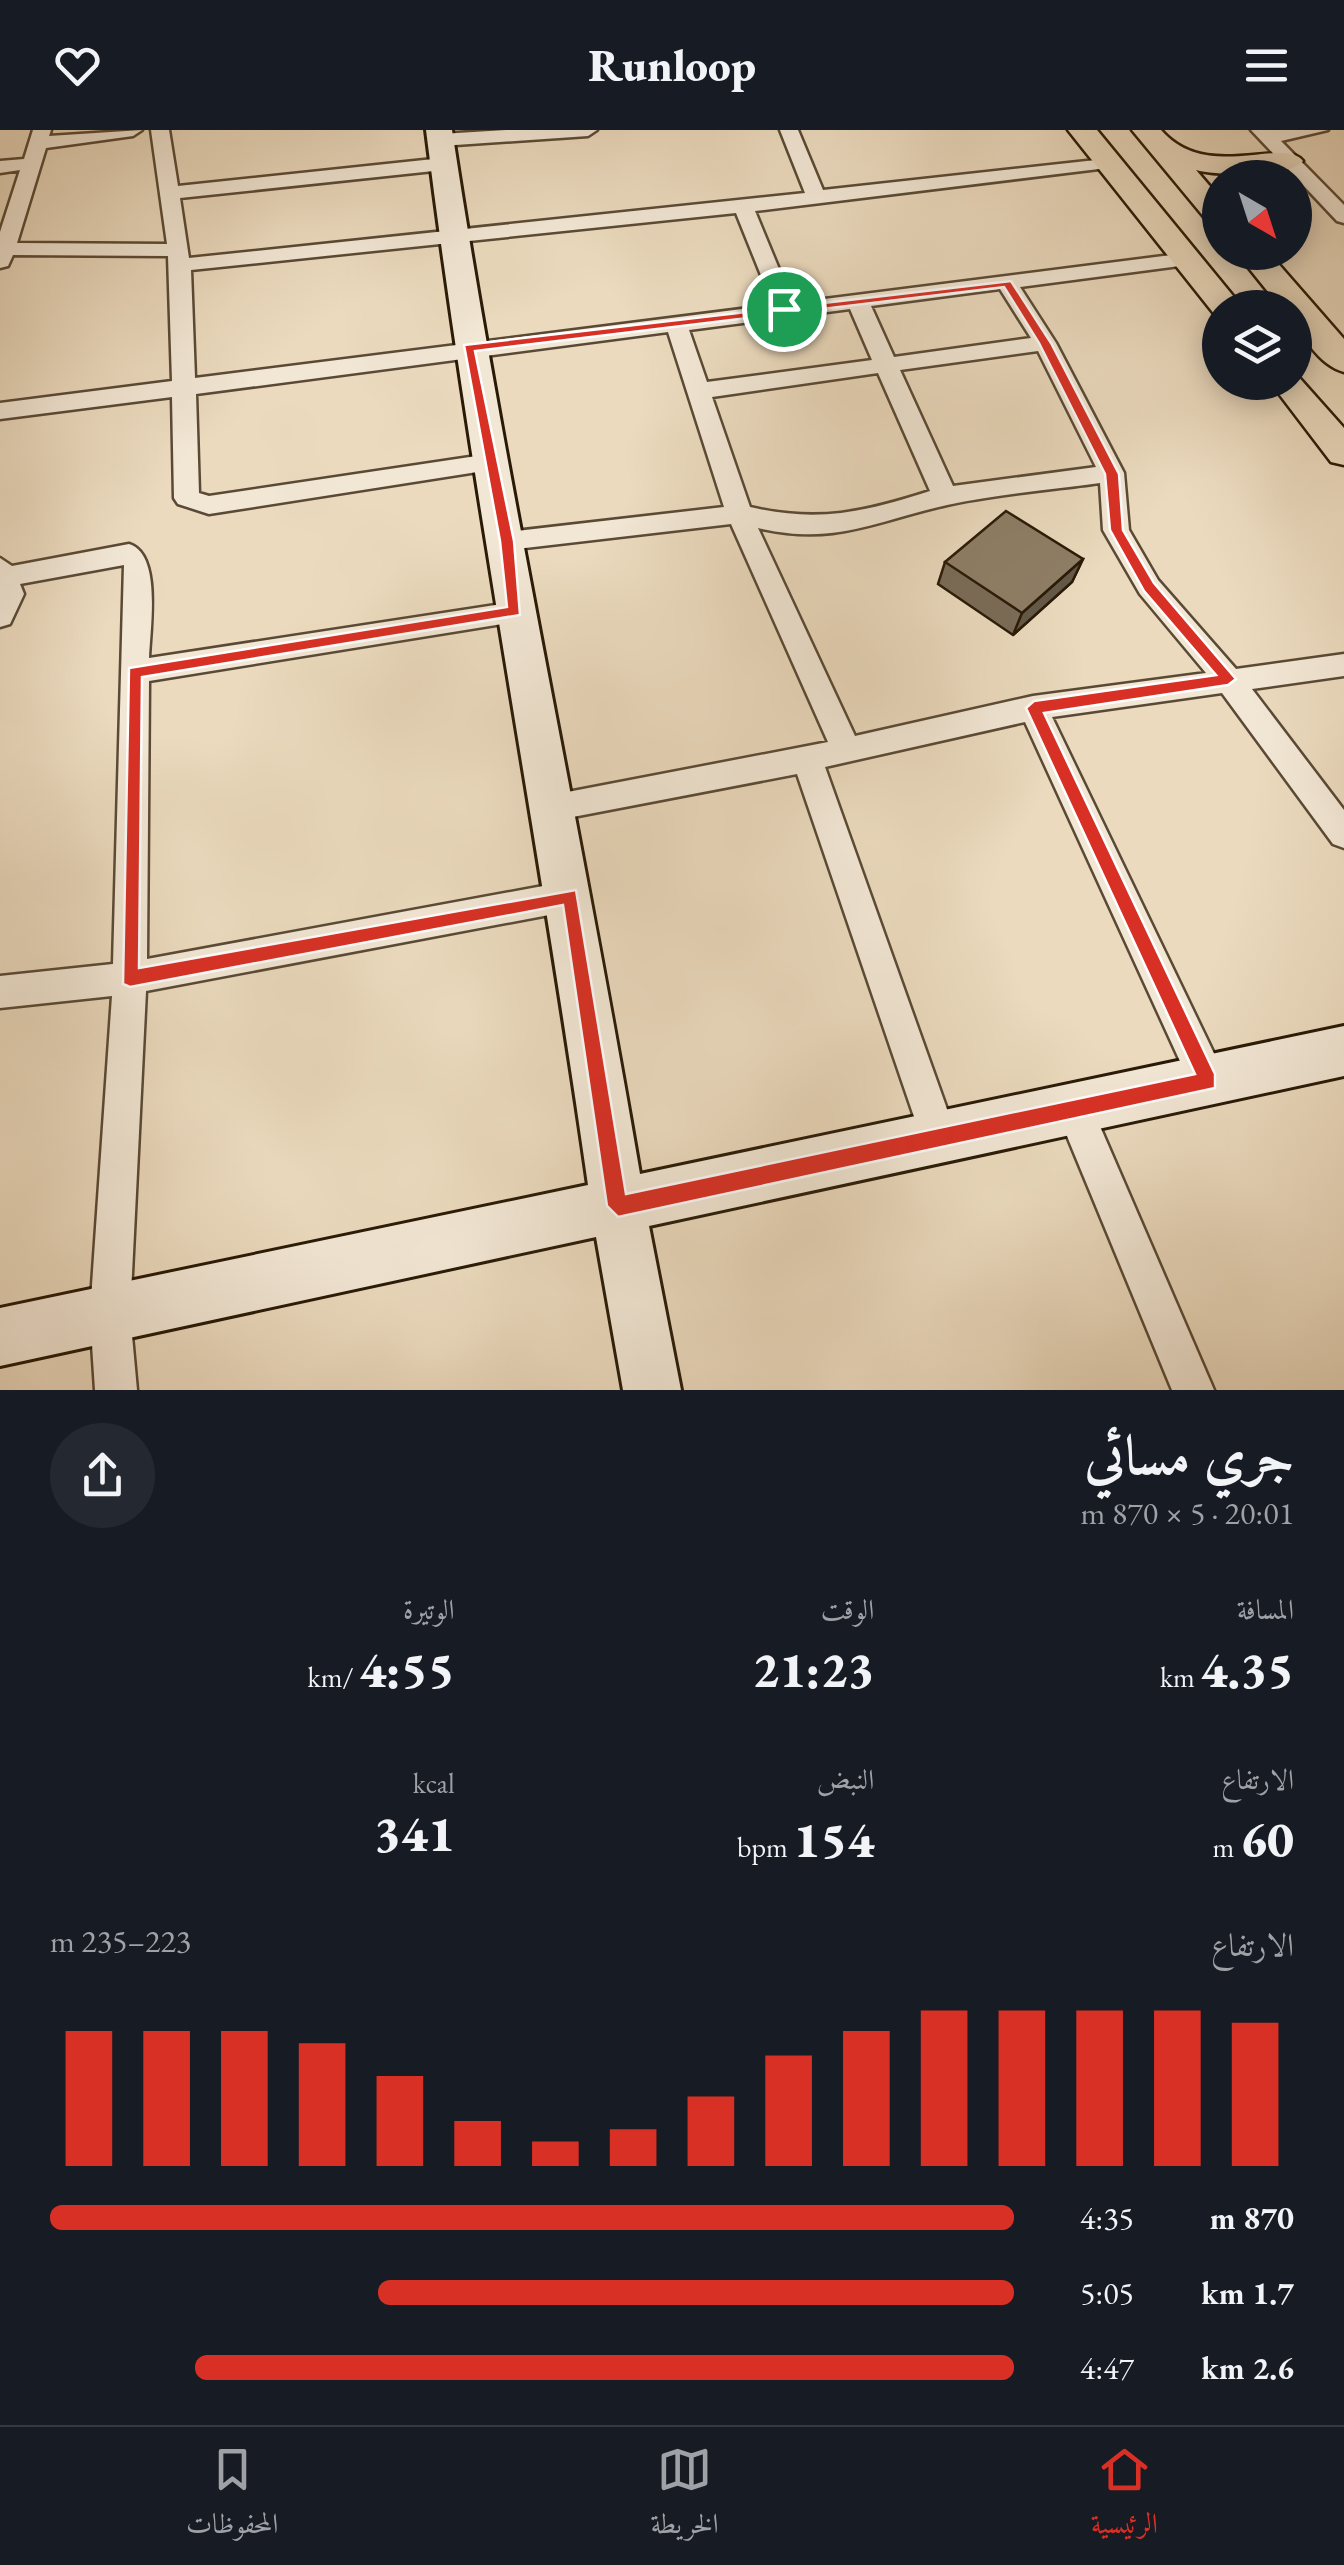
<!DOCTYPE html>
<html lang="ar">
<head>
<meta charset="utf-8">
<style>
  body { margin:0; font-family:"EB Garamond",Amiri,serif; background:#242831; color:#f1f3f6; direction:rtl; height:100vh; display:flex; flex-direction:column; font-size:38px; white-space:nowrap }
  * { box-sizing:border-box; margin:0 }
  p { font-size:32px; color:#9ea1a6 }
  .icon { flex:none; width:55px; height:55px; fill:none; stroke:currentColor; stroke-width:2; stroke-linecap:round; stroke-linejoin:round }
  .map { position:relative; height:1260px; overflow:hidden; direction:ltr }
  .drawer { display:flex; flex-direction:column; background:#171b24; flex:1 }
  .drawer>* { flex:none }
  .needle { width:65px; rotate:141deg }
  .buttons { position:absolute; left:1202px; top:30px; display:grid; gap:20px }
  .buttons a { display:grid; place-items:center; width:110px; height:110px; border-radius:50%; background:#171b24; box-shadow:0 5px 25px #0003; font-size:50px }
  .pin { position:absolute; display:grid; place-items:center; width:85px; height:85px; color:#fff; margin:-42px; border:5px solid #fff; border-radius:50%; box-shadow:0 2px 10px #0007 }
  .round { display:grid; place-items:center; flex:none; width:105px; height:105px; border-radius:52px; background:#242831 }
  .headline { display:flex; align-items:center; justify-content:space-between; height:170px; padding:0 50px }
  h1 { font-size:55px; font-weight:800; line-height:75px }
  .figures { display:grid; grid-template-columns:repeat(3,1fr); gap:15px; height:170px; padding:10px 50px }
  .figures div { display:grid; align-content:center }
  .figures b { font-size:50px; font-weight:800 }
  .figures small { font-size:28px; font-weight:400 }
  .figures p { font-size:28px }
  .chart { height:280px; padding:20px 50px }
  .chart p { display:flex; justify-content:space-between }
  .chart svg { width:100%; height:180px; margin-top:10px; stroke:#d93025; stroke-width:6 }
  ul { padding:0 50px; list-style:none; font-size:32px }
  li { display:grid; grid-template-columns:160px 120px 1fr; align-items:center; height:75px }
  li i { height:25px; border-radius:12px; background:#d93025 }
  header { display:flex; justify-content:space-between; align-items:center; height:130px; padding:0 50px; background:#171b24; font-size:45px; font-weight:800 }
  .dock { display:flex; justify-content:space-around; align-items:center; height:140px; border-top:2px solid #363941; background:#171b24; font-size:28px; color:#9ea1a6 }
  .dock a { display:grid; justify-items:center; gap:5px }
  .dock .current { color:#d93025 }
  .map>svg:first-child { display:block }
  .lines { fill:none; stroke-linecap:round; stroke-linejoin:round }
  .street-casing { stroke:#5a4a35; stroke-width:5 }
  .secondary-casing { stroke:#291a07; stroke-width:6 }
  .primary-casing { stroke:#291a07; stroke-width:5 }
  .street { fill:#f2e7d5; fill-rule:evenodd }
  .secondary { fill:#f2e7d5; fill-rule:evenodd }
  .primary { fill:#ebdabe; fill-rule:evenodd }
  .wall { fill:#7a6c58; stroke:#291a07; stroke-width:2.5 }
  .shaded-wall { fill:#635847; stroke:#291a07; stroke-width:2.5 }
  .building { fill:#8e7e66; stroke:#291a07; stroke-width:2.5 }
  .route { fill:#d93025; stroke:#fff; stroke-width:2.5; fill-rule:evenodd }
</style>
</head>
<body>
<header><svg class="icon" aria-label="menu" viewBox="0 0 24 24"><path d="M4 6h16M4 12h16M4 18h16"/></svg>Runloop<svg class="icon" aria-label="heart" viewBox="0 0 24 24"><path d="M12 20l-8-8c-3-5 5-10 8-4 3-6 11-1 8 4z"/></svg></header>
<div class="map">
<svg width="1344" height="1260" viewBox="0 0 1344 1260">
  <rect width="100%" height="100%" fill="#ebdabe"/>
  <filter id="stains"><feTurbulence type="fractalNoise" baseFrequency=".002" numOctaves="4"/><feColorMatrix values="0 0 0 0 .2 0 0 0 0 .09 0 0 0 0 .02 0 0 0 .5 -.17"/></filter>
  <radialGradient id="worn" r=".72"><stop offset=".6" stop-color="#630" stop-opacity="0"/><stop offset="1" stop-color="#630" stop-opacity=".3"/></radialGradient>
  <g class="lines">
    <g class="street-casing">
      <g id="street">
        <path d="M33 0H51L49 6 142 0 133 6 46 18 17 113 167 114 151 0H169L178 56 443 28 453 34 443 40 180 68 189 128 805 63 780 0H798L823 60 1114 28 1117 32 1107 38 755 81 793 173 1187 123 1197 129 1187 135 1020 157 1056 213 1124 343 1129 400 1158 450 1236 539 1344 524V546L1252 559 1344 680V718L1333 714 1222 563 1052 587 1221 938 1226 951 1221 964 1208 969 1195 964 1025 592 825 637 958 1010 953 1023 940 1028 927 1023 922 1010 797 644 552 691 541 687 537 678 541 669 552 665 828 612 731 394 507 420 494 411 507 402 724 377 668 202 196 264 199 363 209 366 490 324 502 332 490 340 209 384 178 374 174 368 172 267 0 289V273L172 251 168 126 13 125 8 136 0 138V102L20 40 0 43V31L24 29ZM736 83 773 175 195 248 191 140ZM1000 159 1031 208 894 227 871 176ZM850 179 872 230 707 252 689 200ZM1038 221 1096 337 953 356 900 240ZM878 243 930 361C865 382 818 393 750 377L712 267ZM1100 353 1103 400 1140 464 1206 543 1033 566 855 606 758 398C836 416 875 391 947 375 997 364 1050 360 1100 353Z"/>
        <path d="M506 0H597L588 6 441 16 432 10 441 4Z"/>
        <path d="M1251 0H1328L1281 11 1344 75V93L1337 91Z"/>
        <path d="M129 414C162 424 150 498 149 528L515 472 529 482 515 492 149 551 147 829 570 751 581 756 586 766 581 776 570 781 146 861 130 1184 137 1260H95L90 1184 112 866 0 878V846L113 834 124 435 20 454 24 464 10 494 0 497V428L12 436Z"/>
        <path d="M1073 959 1086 964 1214 1260H1172L1055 977 1060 964Z"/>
      </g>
    </g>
    <g class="secondary-casing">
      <path id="secondary" d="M426 0H452C505 350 581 695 640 1044L1344 896V946L649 1096 681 1260H623L596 1107 0 1236V1178L588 1055C538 703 470 353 426 0Z"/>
    </g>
    <g class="primary-casing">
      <g id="primary">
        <path d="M1068 0H1097L1243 178H1220V186L1215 185Z"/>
        <path d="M1132 0H1161C1207 53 1283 6 1303 31 1289 48 1218 46 1196 40L1220 68V96L1209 93Z"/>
        <path d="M1236 122H1268L1344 209V242C1320 236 1295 201 1295 178H1281Z"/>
        <path d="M1295 243 1344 298V335L1331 332 1270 252H1295Z"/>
      </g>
    </g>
    <use href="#street" class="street"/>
    <use href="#secondary" class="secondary"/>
    <use href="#primary" class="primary"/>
  </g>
  <path class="wall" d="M1083 429 1072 452 1013 505 938 454 945 432Z"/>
  <path class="shaded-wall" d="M1083 429 1072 452 1013 505 1022 483Z"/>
  <path class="building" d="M1006 381 1083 429 1022 483 945 432Z"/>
  <path class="route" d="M1011 151 1051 213 1119 344 1123 400 1154 453 1236 549 1228 555 1044 583 1215 944V958L618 1087 607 1076 563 775 130 857 123 854 129 538 507 477 500 411 464 215ZM1004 157 1039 213 1105 344 1110 400 1144 461 1216 545 1034 571 1026 578 1195 944 626 1064 576 760 139 838 142 547 520 485 514 411 475 221Z"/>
  <rect width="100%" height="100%" filter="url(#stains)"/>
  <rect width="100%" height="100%" fill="url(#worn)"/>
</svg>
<div class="buttons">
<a><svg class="needle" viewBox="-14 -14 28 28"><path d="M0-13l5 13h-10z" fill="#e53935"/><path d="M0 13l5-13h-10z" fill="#9ea1a6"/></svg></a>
<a><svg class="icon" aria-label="layers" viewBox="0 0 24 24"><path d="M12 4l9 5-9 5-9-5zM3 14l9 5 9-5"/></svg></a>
</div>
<div class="pin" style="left:784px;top:179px;background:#1e9e55"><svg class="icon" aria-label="arrive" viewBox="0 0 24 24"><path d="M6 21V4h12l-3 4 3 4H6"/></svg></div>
</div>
<section class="drawer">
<div class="headline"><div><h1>جري مسائي</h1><p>20:01 · 5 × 870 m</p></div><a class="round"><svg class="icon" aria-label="share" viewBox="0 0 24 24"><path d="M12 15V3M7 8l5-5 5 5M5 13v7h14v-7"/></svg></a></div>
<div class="figures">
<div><p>المسافة</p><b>4.35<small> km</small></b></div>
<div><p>الوقت</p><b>21:23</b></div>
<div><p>الوتيرة</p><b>4:55<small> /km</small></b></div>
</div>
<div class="figures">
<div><p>الارتفاع</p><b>60<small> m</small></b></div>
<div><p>النبض</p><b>154<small> bpm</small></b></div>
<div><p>kcal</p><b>341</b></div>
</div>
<div class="chart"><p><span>الارتفاع</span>223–235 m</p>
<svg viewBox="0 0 160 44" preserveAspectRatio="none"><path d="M5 44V11M15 44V11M25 44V11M35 44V14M45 44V22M55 44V33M65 44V38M75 44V35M85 44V27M95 44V17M105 44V11M115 44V6M125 44V6M135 44V6M145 44V6M155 44V9"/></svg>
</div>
<ul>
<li><b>870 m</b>4:35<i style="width:100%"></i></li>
<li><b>1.7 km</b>5:05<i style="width:66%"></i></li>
<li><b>2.6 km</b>4:47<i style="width:85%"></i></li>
</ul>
</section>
<nav class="dock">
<a class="current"><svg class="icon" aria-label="home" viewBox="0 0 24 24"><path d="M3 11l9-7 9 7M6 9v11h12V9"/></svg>الرئيسية</a>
<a><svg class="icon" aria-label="map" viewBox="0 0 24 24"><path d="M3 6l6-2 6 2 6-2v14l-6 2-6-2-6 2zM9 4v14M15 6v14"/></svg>الخريطة</a>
<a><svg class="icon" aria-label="saved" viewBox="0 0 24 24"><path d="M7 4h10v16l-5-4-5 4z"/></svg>المحفوظات</a>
</nav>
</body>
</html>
